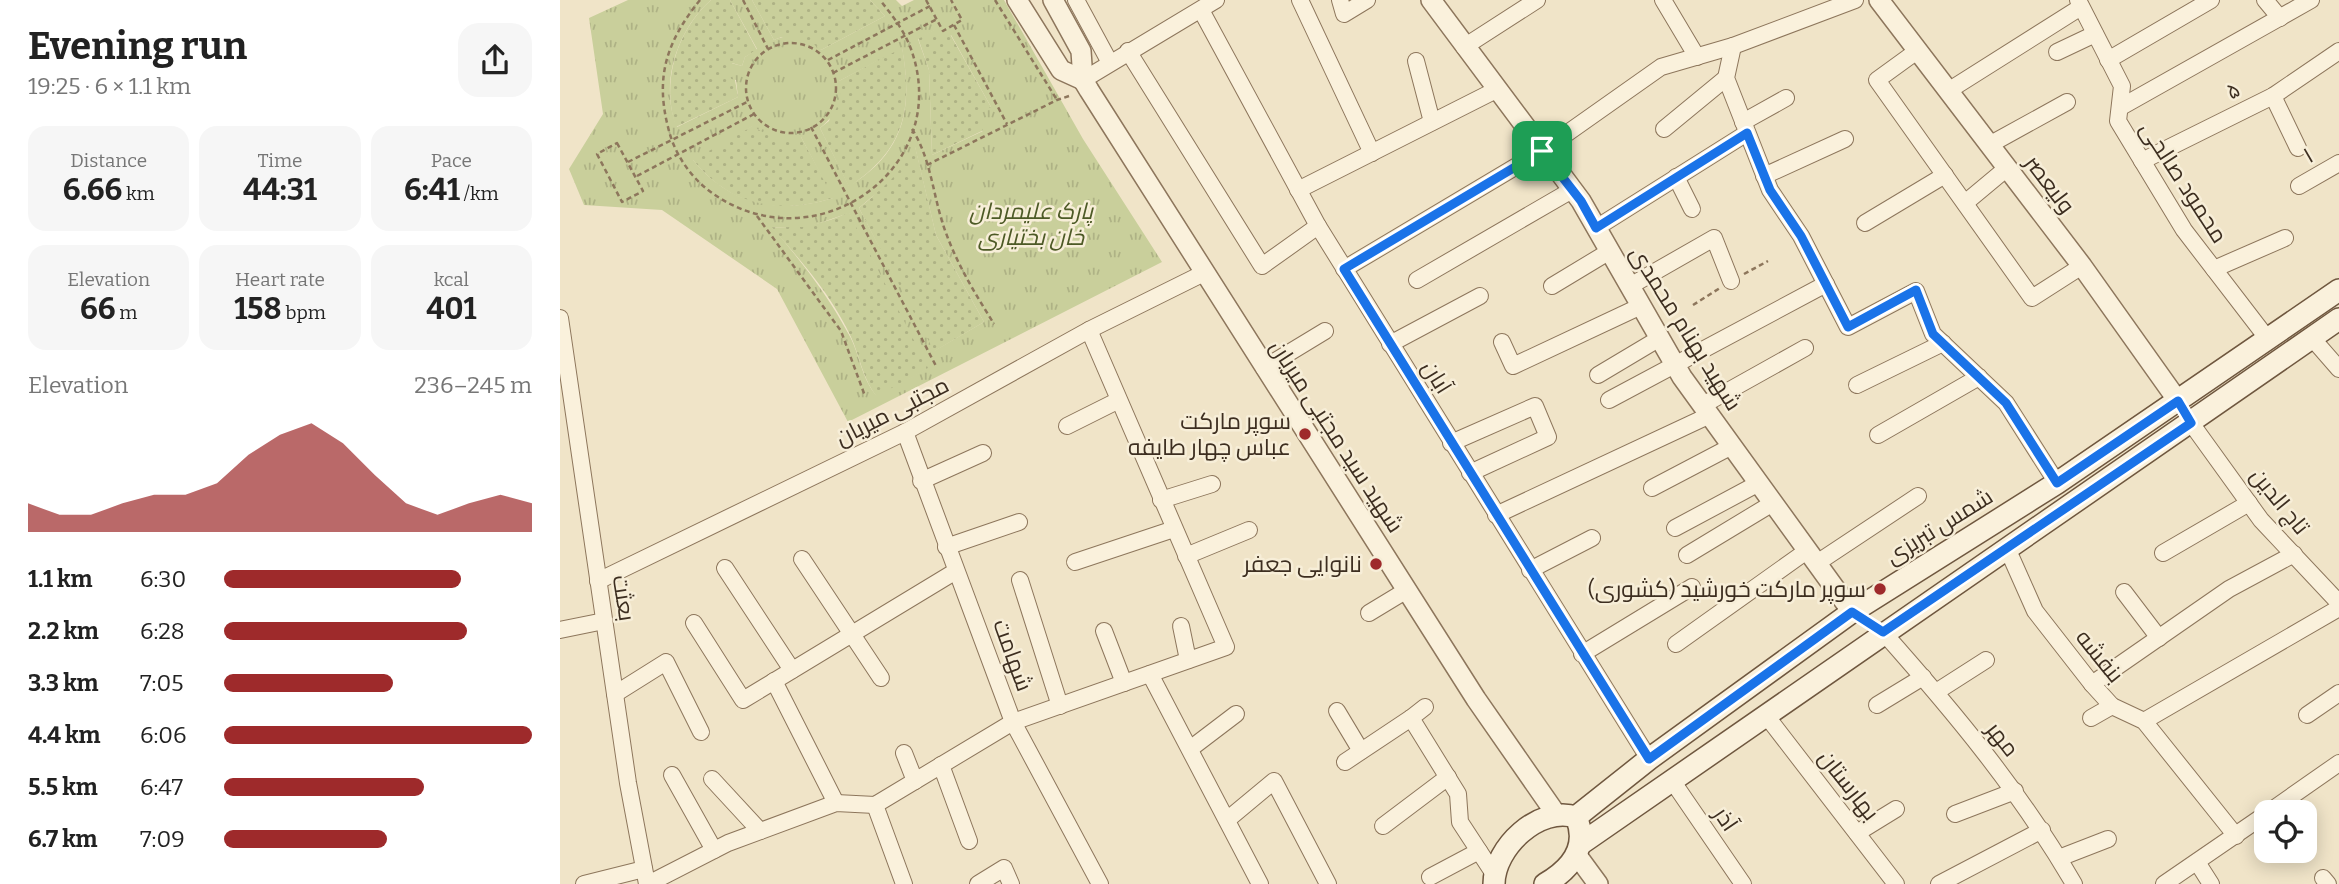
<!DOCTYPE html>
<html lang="en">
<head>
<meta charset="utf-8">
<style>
  body { margin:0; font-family:Bitter,Cairo,serif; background:#f6f6f6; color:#222; height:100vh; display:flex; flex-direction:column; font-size:26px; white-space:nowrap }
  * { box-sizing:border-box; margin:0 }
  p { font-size:23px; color:#767676 }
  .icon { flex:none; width:38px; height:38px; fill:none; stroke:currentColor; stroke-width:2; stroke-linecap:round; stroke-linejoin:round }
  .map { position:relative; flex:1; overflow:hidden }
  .side { display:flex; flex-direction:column; background:#fff; width:560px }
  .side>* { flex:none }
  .tools { position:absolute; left:1694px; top:800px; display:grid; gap:14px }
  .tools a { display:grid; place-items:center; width:63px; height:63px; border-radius:14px; background:#fff; box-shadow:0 4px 18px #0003; font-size:35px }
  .pin { position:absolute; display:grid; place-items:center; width:60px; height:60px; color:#fff; margin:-30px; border-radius:14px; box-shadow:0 4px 10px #0006 }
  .round { display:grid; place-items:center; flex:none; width:74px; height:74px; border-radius:21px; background:#f6f6f6 }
  .summary { display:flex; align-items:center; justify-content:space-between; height:119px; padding:0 28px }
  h1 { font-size:38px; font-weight:700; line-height:52px }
  .figures { display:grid; grid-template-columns:repeat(3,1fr); gap:10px; height:119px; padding:7px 28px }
  .figures div { display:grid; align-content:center; border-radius:18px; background:#f6f6f6; text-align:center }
  .figures b { font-size:30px; font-weight:700 }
  .figures small { font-size:19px; font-weight:400 }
  .figures p { font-size:19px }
  .chart { height:196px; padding:14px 28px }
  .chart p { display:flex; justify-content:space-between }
  .chart svg { width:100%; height:126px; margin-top:7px; fill:#9e2a2b; opacity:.7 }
  ul { padding:0 28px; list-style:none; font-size:23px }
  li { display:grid; grid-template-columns:112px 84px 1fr; align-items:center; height:52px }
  li i { height:18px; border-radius:9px; background:#9e2a2b }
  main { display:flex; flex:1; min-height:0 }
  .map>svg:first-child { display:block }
  .grass { fill:url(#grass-dots) }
  .park { fill:url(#park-tufts); fill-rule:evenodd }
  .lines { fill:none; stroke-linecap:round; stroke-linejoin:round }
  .minor-casing { stroke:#8d765c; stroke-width:18 }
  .tertiary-casing { stroke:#8d765c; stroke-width:22 }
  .secondary-casing { stroke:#6f573f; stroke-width:24 }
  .path { stroke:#8d765c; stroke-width:2.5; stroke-dasharray:5 3.5; stroke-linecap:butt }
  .minor { stroke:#faf1dc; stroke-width:16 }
  .tertiary { stroke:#faf1dc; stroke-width:19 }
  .secondary { stroke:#faf1dc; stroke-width:21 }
  .route-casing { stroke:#fff; stroke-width:14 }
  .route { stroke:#1a73e8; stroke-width:9 }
  .poi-dot { fill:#9e2a2b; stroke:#f7eed8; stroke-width:2.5 }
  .labels { text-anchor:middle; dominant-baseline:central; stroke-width:5; stroke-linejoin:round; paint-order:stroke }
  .street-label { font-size:23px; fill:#3d2e20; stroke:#f7eed8 }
  .park-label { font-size:23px; font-style:italic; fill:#4d5a26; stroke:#f7eed8 }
  .poi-label { font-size:23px; fill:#3d2e20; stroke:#f7eed8; text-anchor:end }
</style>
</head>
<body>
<main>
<section class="side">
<div class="summary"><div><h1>Evening run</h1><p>19:25 · 6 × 1.1 km</p></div><a class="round"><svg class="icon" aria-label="share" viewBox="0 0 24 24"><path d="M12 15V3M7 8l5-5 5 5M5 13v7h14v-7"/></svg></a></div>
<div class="figures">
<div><p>Distance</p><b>6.66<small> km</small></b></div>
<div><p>Time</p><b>44:31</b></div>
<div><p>Pace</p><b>6:41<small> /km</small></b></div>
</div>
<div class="figures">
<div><p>Elevation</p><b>66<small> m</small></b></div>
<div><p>Heart rate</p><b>158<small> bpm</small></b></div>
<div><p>kcal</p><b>401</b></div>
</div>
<div class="chart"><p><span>Elevation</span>236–245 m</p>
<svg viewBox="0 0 160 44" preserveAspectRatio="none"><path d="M0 44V34L10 38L20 38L30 34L40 31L50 31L60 27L70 17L80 10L90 6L100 13L110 24L120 34L130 38L140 34L150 31L160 34V44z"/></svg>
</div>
<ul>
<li><b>1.1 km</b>6:30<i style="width:77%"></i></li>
<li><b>2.2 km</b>6:28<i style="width:79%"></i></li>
<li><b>3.3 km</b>7:05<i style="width:55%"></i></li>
<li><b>4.4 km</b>6:06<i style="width:100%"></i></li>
<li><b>5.5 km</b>6:47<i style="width:65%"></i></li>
<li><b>6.7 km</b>7:09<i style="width:53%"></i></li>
</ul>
</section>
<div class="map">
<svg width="1779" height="884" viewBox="0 0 1779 884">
  <defs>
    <pattern id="grass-dots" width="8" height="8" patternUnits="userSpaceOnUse" patternTransform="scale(1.75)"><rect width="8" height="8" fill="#c9cf9b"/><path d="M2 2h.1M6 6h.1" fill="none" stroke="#aeb285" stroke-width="1.8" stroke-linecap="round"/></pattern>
    <pattern id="park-tufts" width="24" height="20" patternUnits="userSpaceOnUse" patternTransform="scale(1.75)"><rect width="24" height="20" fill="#c9cf9b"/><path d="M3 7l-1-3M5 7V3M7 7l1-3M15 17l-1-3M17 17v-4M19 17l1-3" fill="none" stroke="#aeb285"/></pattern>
  </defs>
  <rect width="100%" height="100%" fill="#f0e4c8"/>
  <g class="grass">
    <path d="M151 0H170L197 50 185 57 182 66 172 63 178 97 116 127C101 83 116 31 151 0Z"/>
    <path d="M192 0H310L325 16 261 50 221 37 214 40Z"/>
    <path d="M376 29 390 34 431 107 424 130 372 155 369 70 358 38Z"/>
    <path d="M342 47C353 110 345 149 289 187L260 128 269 121 279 81Z"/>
    <path d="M194 125 199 130 241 137 274 198C216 215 172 207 132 159Z"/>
    <path d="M355 146 376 235 424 322 373 352 299 208 311 198Z"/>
    <path d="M289 212 369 368 317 397C303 380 300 357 291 337 272 296 241 260 211 227 240 228 263 225 289 212Z"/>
  </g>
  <path class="park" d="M68 0H151C117 30 99 84 117 127L178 97 176 80 167 78 171 63 182 66 185 57 197 49 170 0H192L214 40C232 32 247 38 261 50L325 16 310 0H336L342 6 354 0H444L523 139 602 262 288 422 217 289 102 210 24 205 9 169 43 114 29 18ZM375 30 381 38 391 35 431 107 417 115 423 131 372 155 369 70 358 39ZM342 48C353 108 345 152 289 186L260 128C275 116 284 100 279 81ZM193 126C209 137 222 142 241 137L273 198C218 215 170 205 133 160ZM355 147 376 235 424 322 374 351 299 208C321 189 342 173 355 147ZM289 213 368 368 317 396C301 379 300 353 288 333 267 294 241 261 212 227H248Z"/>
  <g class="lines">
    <g class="minor-casing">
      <g id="minor">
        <path d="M516 0 549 61"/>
        <path d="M740 0 812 153"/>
        <path d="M780 0 784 14 807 0"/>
        <path d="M1103 0 1137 57"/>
        <path d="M1518 0 1562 86 1558 121 1624 230 1707 338"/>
        <path d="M1705 0 1720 18"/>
        <path d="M641 10 758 226 1089 759"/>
        <path d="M1173 46 1166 78 1210 190 1241 236 1288 327 1356 291 1373 334 1446 403 1497 483"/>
        <path d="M904 47 977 0"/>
        <path d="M568 51 702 266 758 226"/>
        <path d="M1357 51 1317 80 1472 298 1522 266"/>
        <path d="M1497 52 1535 34"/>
        <path d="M1548 60 1651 0"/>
        <path d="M856 61 872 122"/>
        <path d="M523 80 656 0"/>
        <path d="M1388 91 1521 7"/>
        <path d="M1713 96 1738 148"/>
        <path d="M1561 107 1751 0"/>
        <path d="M1183 122 1226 98"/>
        <path d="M1104 129 1166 78"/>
        <path d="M1429 145 1507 102"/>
        <path d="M1582 161 1713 96 1779 51"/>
        <path d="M1204 176 1285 139"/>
        <path d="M1116 177 1132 209"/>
        <path d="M1739 186 1779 163"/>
        <path d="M738 190 936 90"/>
        <path d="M1405 203 1447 168"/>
        <path d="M1305 223 1385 175"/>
        <path d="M1036 228 1187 133"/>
        <path d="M784 269 982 151 1101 67 1173 46 1295 0"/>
        <path d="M1654 269 1725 238"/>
        <path d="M857 280 1012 190"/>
        <path d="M992 286 1050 251"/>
        <path d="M1070 286 1154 238 1171 281"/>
        <path d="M0 318 68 783 87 884"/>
        <path d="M1752 338 1779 369"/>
        <path d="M942 342 953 366 1081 306"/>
        <path d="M830 344 920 296"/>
        <path d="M704 368 765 331"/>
        <path d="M1038 375 1100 338"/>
        <path d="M1297 385 1383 343"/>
        <path d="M1049 400 1266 284"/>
        <path d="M1143 405 1245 348"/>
        <path d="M1631 423 1701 520 1779 603"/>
        <path d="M507 426 557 401"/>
        <path d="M345 432 453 722 540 884"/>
        <path d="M1318 435 1419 377"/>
        <path d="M891 443 975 406 988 437 910 473"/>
        <path d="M361 481 423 453"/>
        <path d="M1092 488 1172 446"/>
        <path d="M601 500 652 484"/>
        <path d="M936 515 1150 415"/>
        <path d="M1115 528 1199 483"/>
        <path d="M386 547 459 522"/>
        <path d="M1447 548 1475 611 1532 684 1552 706 1584 721 1676 836"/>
        <path d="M1603 553 1689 503"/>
        <path d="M1127 555 1213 503"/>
        <path d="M626 556 689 530"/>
        <path d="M242 559 321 678"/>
        <path d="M515 562 614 529"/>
        <path d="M1257 563 1358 496"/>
        <path d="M165 568 232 670"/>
        <path d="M970 570 1032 538"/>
        <path d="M460 580 500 706"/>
        <path d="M38 581 345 432 529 330 644 273"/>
        <path d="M1564 592 1599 638"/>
        <path d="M809 613 847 590"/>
        <path d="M134 623 183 700 396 571"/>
        <path d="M621 626 628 660"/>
        <path d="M0 630 44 621"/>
        <path d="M544 631 564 683"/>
        <path d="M1323 632C1394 712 1460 791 1514 884"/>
        <path d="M1116 644 1248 550"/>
        <path d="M1022 654 1132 587"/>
        <path d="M590 674 700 884"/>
        <path d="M214 681 276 803"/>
        <path d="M1532 684 1669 589 1734 554"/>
        <path d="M1376 692 1426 660"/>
        <path d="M55 694 106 662 141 732"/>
        <path d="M1317 705 1363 677"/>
        <path d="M865 707 851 718 898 794 900 822 934 874"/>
        <path d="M777 711 801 751"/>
        <path d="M1205 714 1336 884"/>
        <path d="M1747 715 1779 693"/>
        <path d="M1531 718 1552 706"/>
        <path d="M1584 721 1779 608"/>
        <path d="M630 749 676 714"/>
        <path d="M344 753 355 781"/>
        <path d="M785 762 851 718"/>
        <path d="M381 765 409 841"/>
        <path d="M112 775 154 850"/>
        <path d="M152 779 200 831"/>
        <path d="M1111 779 1183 884"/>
        <path d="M315 805 344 884"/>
        <path d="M1709 812 1779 763"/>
        <path d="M1395 814 1455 791"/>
        <path d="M667 820 714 781 768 884"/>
        <path d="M823 826 888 777"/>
        <path d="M1297 833 1336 809"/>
        <path d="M1499 858 1548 839"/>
        <path d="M1637 862 1651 884"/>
        <path d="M870 877 919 851"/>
        <path d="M1763 878 1768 884"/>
        <path d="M24 884 84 869"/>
        <path d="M88 884 168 843 276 803 315 805 453 722 666 647 529 330"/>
        <path d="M418 884 444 868 451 884"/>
        <path d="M1379 884 1482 830"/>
        <path d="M1604 884 1706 814"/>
      </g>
    </g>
    <g class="tertiary-casing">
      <g id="tertiary">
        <path d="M457 0 501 70 523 80"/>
        <path d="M493 0 521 51 523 80 529 90 916 699 996 814"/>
        <path d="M871 0 1021 201 1122 377 1292 612"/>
        <path d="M1319 0 1522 266 1618 401"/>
        <path d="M1016 854 1038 884"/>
      </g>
    </g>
    <g class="secondary-casing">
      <g id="secondary">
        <path d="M1016 817 1089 759 1292 612 1497 483 1779 290"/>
        <path d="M1022 843 1779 319"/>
        <path d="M934 884C934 848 979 805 1016 817 1029 846 1011 869 985 884"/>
      </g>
    </g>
    <g class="path">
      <path d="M140 0C107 41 95 76 108 127 114 154 132 180 155 195 257 264 394 168 351 49 344 30 332 15 320 0"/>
      <path d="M183 0 208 49"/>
      <path d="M366 0 383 31 402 20 391 0"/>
      <path d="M435 0 497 100"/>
      <path d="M394 25 447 124"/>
      <circle cx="231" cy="88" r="45"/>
      <path d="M268 60 370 6"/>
      <path d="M273 73 377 19"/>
      <path d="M251 127 376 366"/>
      <path d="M352 129C372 160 373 199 386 233 398 266 416 295 434 324"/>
      <path d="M57 143 83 191 62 202 37 154Z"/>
      <path d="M68 162 187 102"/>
      <path d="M367 165 497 100 512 95"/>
      <path d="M77 176 194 114"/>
      <path d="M197 216 281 331 305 396"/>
      <path d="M1184 274 1208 261"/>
      <path d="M1133 305 1160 288"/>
    </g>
    <use href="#minor" class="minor"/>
    <use href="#tertiary" class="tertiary"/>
    <use href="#secondary" class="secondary"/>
  </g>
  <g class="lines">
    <g class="route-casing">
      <path id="route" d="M1187 133 1210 190 1241 236 1288 327 1356 290 1373 334 1446 403 1497 483 1618 401 1631 423 1323 632 1292 612 1089 759 784 269 982 151 1021 201 1036 228Z"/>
    </g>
    <use href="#route" class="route"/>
  </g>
  <g class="poi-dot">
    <circle cx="745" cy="434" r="7"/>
    <circle cx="816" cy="564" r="7"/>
    <circle cx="1320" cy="589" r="7"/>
  </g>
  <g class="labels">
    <g class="street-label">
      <text transform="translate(1673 90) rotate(-26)">۵</text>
      <text transform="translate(1748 155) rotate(-30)">۱</text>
      <text transform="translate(1624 182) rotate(57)">محمود صالحی</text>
      <text transform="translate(1490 184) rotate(53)">ولیعصر</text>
      <text transform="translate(1126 328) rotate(58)">شهید بهنام محمدی</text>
      <text transform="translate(877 377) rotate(58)">آبان</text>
      <text transform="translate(332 411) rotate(-27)">مجتبی میریان</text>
      <text transform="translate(777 436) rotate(57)">شهید سید مجتبی میریان</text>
      <text transform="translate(1720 501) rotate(51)">تاج الدین</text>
      <text transform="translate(1379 526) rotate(-32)">شمس تبریزی</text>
      <text transform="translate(64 598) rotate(81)">بعثت</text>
      <text transform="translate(453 655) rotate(70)">شهامت</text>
      <text transform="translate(1540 656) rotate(51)">بنفشه</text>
      <text transform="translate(1443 739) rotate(52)">مهر</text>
      <text transform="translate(1289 785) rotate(52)">بهارستان</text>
      <text transform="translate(1166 819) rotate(56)">آذر</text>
    </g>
    <g class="park-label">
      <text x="471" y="211">پارک علیمردان<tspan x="471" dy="26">خان بختیاری</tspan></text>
    </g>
    <g class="poi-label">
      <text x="731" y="421">سوپر مارکت<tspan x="731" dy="26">عباس چهار طایفه</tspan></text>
      <text x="802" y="564">نانوایی جعفر</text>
      <text x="1306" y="589">سوپر مارکت خورشید (کشوری)</text>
    </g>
  </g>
</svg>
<div class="tools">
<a><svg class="icon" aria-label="locate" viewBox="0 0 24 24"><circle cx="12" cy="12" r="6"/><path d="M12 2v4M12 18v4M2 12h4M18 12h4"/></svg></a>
</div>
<div class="pin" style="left:982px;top:151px;background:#1e9e55"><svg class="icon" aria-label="arrive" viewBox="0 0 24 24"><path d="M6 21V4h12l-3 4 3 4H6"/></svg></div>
</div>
</main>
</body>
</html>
